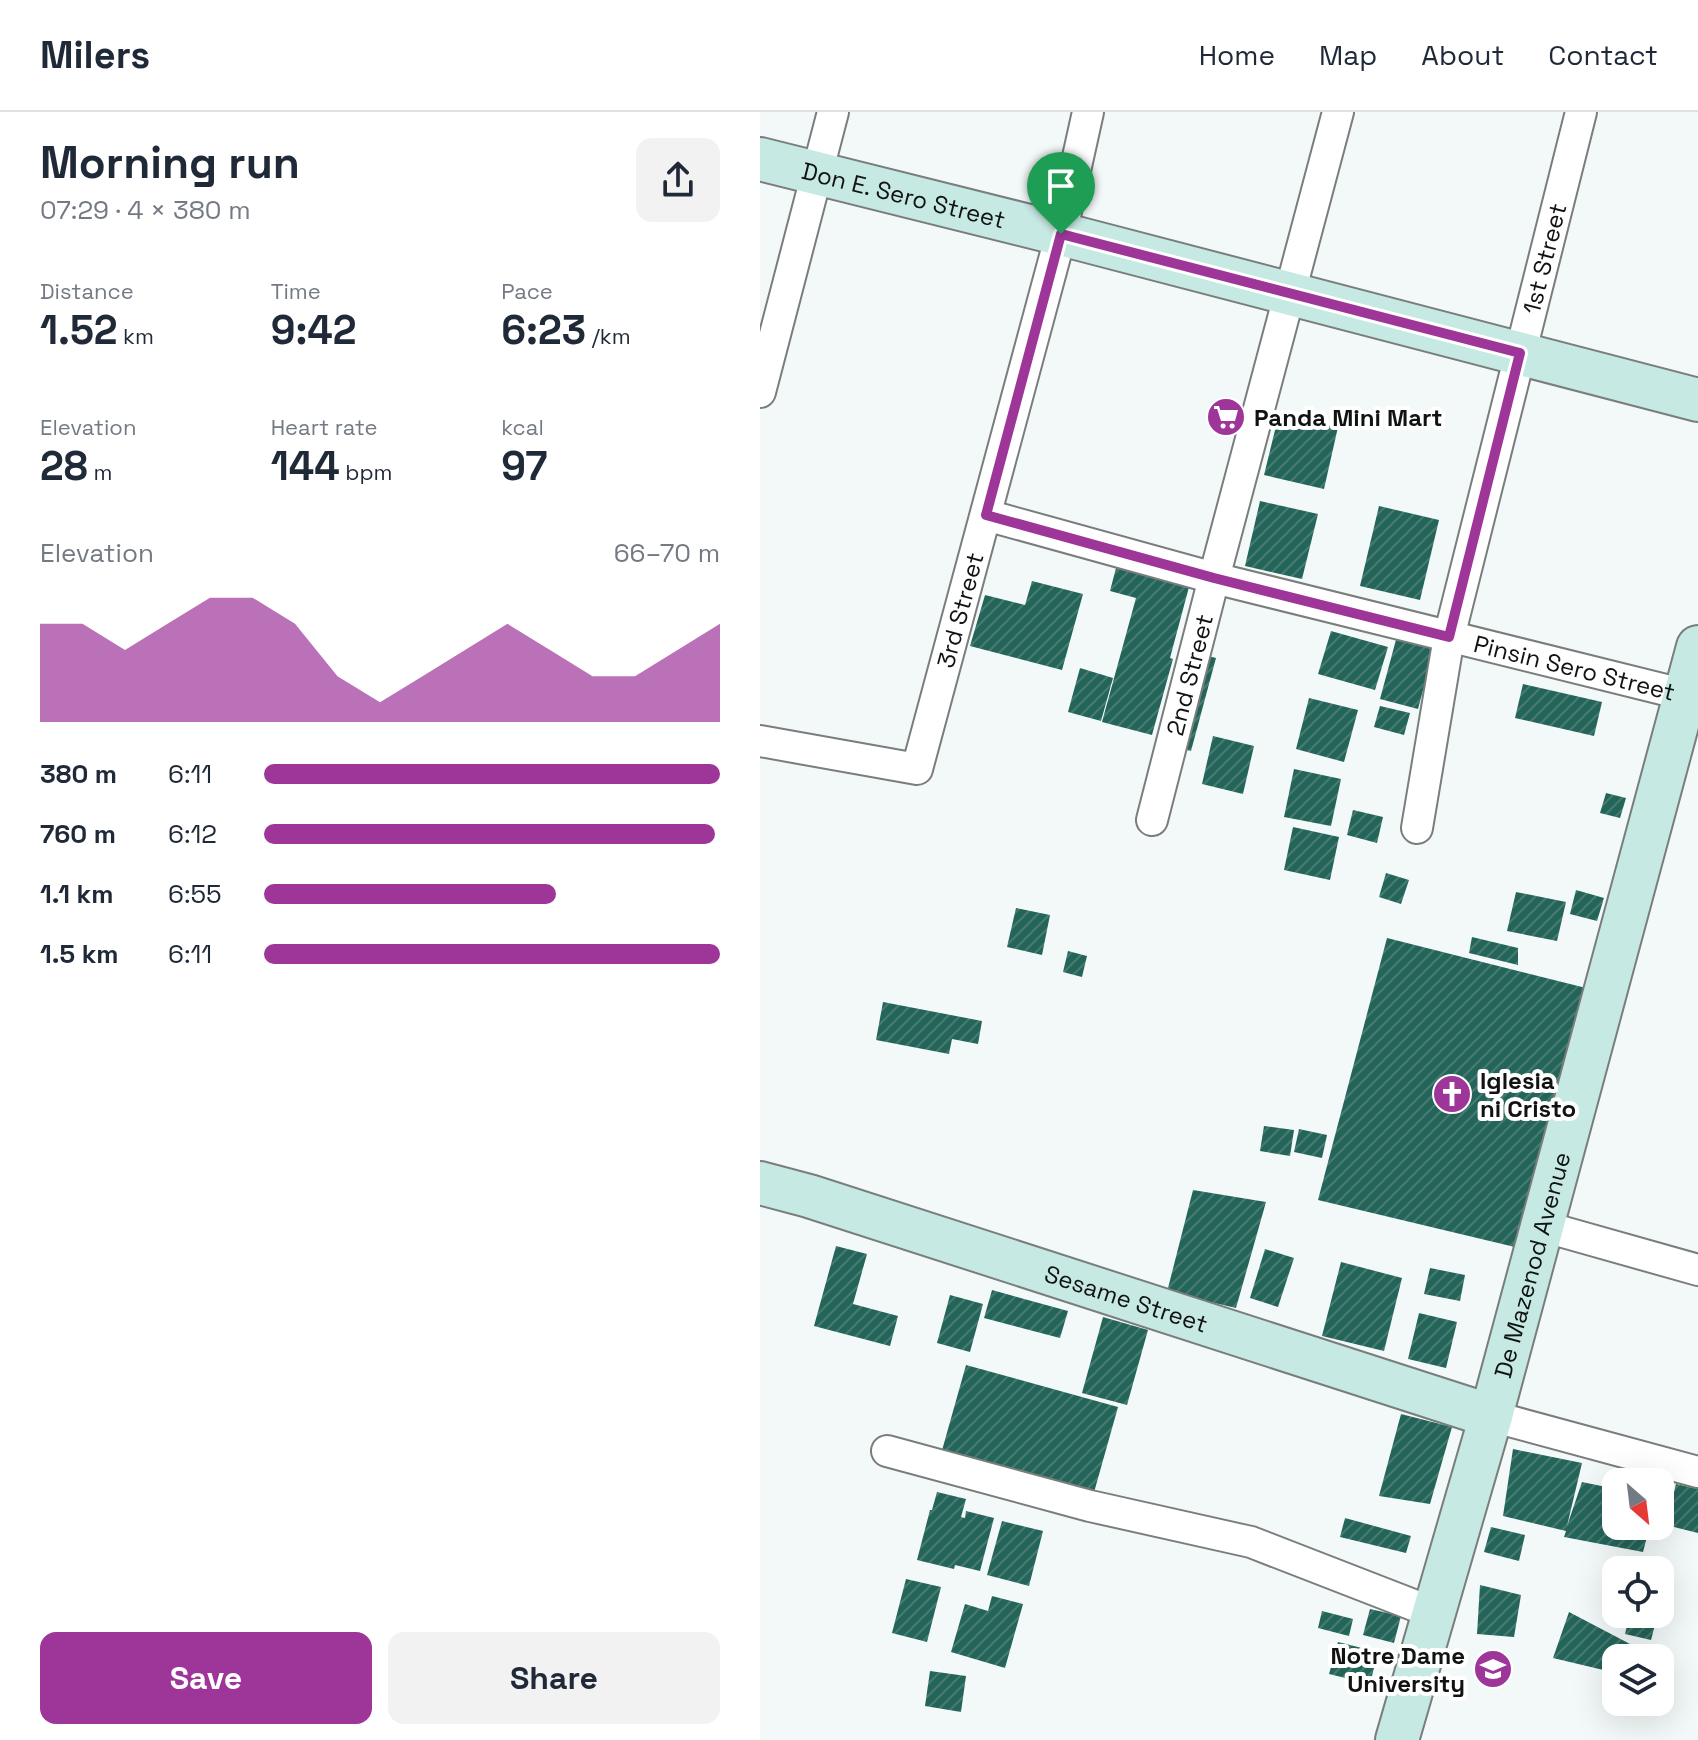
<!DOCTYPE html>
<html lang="en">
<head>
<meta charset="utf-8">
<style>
  body { margin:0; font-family:"Space Grotesk",sans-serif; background:#f2f2f3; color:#1f2937; height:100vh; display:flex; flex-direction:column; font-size:30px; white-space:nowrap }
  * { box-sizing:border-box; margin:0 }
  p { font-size:26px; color:#747a83 }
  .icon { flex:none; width:44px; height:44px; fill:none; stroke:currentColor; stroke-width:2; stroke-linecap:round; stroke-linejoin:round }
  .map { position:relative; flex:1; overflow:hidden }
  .drawer { display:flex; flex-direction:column; background:#fff; width:760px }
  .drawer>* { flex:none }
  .needle { width:52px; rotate:152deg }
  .buttons { position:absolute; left:842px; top:1356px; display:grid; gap:16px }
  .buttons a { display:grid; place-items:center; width:72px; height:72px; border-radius:16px; background:#fff; box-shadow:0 8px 32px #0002; font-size:40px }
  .pin { position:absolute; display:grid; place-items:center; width:68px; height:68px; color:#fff; margin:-82px -34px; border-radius:50% 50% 50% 0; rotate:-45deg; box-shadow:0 0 8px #0007 }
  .pin .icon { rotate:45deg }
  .round { display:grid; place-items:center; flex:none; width:84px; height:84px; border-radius:16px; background:#f2f2f3 }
  .overview { display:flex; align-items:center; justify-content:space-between; height:136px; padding:0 40px }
  h1 { font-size:44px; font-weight:700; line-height:60px }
  .figures { display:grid; grid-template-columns:repeat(3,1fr); gap:12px; height:136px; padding:8px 40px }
  .figures div { display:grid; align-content:center }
  .figures b { font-size:40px; font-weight:700 }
  .figures small { font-size:22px; font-weight:400 }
  .figures p { font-size:22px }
  .chart { height:224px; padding:16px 40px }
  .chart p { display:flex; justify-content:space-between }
  .chart svg { width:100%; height:144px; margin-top:8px; fill:#9e3699; opacity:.7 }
  .action { display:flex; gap:16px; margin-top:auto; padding:16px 40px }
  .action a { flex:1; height:92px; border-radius:16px; background:#9e3699; color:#fff; font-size:32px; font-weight:700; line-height:92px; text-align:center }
  .action a+a { background:#f2f2f3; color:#1f2937 }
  ul { padding:0 40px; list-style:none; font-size:26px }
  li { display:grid; grid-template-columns:128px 96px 1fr; align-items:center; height:60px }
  li i { height:20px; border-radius:10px; background:#9e3699 }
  header { display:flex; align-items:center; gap:48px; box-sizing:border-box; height:112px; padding:0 40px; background:#fff; border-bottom:2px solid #e0e1e3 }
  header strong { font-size:38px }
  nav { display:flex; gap:44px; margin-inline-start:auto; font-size:28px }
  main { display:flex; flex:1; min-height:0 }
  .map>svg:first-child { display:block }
  .building { fill:url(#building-hatch) }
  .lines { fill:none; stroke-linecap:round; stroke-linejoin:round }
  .street-casing { stroke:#797e7d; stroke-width:34 }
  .secondary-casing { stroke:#797e7d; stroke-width:46 }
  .street { stroke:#fff; stroke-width:30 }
  .secondary { stroke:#c7e9e3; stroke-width:42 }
  .route-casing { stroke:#fff; stroke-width:16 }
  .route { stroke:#9e3699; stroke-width:10 }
  .labels { text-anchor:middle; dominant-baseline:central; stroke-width:8; stroke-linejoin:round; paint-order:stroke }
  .street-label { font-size:24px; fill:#111312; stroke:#fff }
  .poi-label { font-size:24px; font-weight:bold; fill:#111312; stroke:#fff; text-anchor:start }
</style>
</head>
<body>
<header>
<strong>Milers</strong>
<nav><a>Home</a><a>Map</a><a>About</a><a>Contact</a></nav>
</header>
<main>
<section class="drawer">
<div class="overview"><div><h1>Morning run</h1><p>07:29 · 4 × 380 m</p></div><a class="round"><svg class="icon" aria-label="share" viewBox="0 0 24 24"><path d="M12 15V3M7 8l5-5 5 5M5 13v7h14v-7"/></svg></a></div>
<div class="figures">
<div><p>Distance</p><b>1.52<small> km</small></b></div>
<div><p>Time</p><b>9:42</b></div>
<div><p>Pace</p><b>6:23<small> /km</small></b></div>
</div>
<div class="figures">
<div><p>Elevation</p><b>28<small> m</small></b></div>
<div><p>Heart rate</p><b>144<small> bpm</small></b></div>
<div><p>kcal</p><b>97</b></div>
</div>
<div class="chart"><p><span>Elevation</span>66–70 m</p>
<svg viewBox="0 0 160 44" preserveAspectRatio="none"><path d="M0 44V14L10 14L20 22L30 14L40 6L50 6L60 14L70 30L80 38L90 30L100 22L110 14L120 22L130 30L140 30L150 22L160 14V44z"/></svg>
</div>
<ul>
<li><b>380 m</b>6:11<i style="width:100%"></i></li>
<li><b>760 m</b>6:12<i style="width:99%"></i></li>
<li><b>1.1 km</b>6:55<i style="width:64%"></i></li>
<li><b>1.5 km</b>6:11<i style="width:100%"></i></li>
</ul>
<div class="action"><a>Save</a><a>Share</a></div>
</section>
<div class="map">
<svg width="938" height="1628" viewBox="0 0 938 1628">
  <defs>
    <pattern id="building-hatch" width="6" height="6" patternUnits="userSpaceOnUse" patternTransform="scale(2)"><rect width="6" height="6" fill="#24655a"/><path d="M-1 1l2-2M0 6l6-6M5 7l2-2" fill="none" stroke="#497a72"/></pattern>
  </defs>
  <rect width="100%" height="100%" fill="#f3f9f8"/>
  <g class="building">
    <path d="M519 302 578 315 564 377 504 363Z"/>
    <path d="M500 389 558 402 542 467 485 454Z"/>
    <path d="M619 394 679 408 660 488 600 474Z"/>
    <path d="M356 456 429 475 410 546 413 547 392 623 342 610 376 486 350 479Z"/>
    <path d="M272 469 323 482 302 558 210 534 225 483 265 493Z"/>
    <path d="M571 519 628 535 615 578 558 562Z"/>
    <path d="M637 524 675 534 658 597 620 587Z"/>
    <path d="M441 542 456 546 431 639 415 635Z"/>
    <path d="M320 556 353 566 341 609 308 600Z"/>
    <path d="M763 572 842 590 834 624 755 606Z"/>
    <path d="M549 586 598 598 584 650 536 637Z"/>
    <path d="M620 594 650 601 644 623 614 615Z"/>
    <path d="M453 624 494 634 483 682 442 672Z"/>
    <path d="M534 657 581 667 571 714 524 705Z"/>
    <path d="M846 681 866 686 860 706 840 701Z"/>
    <path d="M593 698 623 705 617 731 587 723Z"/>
    <path d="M533 715 579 725 570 768 524 758Z"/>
    <path d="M626 761 649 768 641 792 619 785Z"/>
    <path d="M816 778 844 786 837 809 810 802Z"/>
    <path d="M756 780 806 790 797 829 747 819Z"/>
    <path d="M256 796 290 803 282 843 247 835Z"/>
    <path d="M712 825 758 836V853L709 841Z"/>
    <path d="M627 826 826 876 759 1136 558 1088Z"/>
    <path d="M308 839 327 844 322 865 303 860Z"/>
    <path d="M123 890 222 909 218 932 192 927 189 942 116 928Z"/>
    <path d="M504 1014 534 1018 530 1044 500 1039Z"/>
    <path d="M539 1017 567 1023 562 1046 534 1040Z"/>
    <path d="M433 1078 506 1090 476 1196 407 1180Z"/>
    <path d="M76 1134 107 1142 93 1192 138 1204 130 1234 54 1214Z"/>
    <path d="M505 1137 534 1146 518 1195 490 1186Z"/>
    <path d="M581 1150 642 1166 624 1239 562 1224Z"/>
    <path d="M670 1156 705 1163 700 1189 664 1182Z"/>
    <path d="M232 1178 308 1199 300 1226 224 1206Z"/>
    <path d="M190 1183 223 1192 210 1240 177 1231Z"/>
    <path d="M659 1201 697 1210 686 1256 648 1247Z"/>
    <path d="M343 1205 388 1218 367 1293 322 1281Z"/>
    <path d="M206 1253 358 1295 333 1384 181 1342Z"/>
    <path d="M641 1302 692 1315 670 1392 619 1384Z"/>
    <path d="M753 1337 822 1351 807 1414 822 1370 856 1377V1414H890L883 1440 804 1425 806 1419 743 1404Z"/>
    <path d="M916 1372 938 1377V1421L906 1413Z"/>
    <path d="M177 1380 206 1387 201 1405 205 1406 206 1399 234 1406 220 1459 195 1453 194 1457 157 1448 170 1398H172Z"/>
    <path d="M585 1406 651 1424 646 1441 580 1425Z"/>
    <path d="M242 1409 283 1419 269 1474 227 1463Z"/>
    <path d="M731 1415 765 1423 759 1449 724 1440Z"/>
    <path d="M146 1467 181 1475 167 1530 132 1521Z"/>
    <path d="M720 1473 761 1483 754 1525 717 1522Z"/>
    <path d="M232 1484 263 1492 245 1556 191 1540 205 1492 228 1499Z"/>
    <path d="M610 1497 641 1504 634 1531 603 1523Z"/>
    <path d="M562 1499 593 1507 589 1524 558 1516Z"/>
    <path d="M809 1500 872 1533 869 1546H856V1561L793 1546Z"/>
    <path d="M870 1502H898L891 1528 865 1522Z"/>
    <path d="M578 1530 618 1540 610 1572 569 1562Z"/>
    <path d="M170 1559 206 1564 201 1600 165 1594Z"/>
  </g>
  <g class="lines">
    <g class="street-casing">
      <g id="street">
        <path d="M0 280 73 0"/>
        <path id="s1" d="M226 403 454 466 938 586"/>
        <path id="s2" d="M0 629 157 657 301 122 328 0"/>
        <path id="s3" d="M392 708 454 466 578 0"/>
        <path id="s4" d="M657 716 689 525 821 0"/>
        <path d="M782 1114 938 1158"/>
        <path d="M731 1304 938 1360"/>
        <path d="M127 1339 330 1394 491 1430 674 1501"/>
      </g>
    </g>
    <g class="secondary-casing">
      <g id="secondary">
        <path id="s5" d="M0 47 301 122 938 288"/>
        <path id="s6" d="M0 1071 49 1084 731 1304"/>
        <path id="s7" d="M637 1628 731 1304 938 535"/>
      </g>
    </g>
    <use href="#street" class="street"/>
    <use href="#secondary" class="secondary"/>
  </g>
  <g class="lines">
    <g class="route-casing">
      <path id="route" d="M301 122 760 241 689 525 454 466 226 403Z"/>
    </g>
    <use href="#route" class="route"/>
  </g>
  <defs>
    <g id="supermarket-disc" transform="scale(2)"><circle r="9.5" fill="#9e3699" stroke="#fff"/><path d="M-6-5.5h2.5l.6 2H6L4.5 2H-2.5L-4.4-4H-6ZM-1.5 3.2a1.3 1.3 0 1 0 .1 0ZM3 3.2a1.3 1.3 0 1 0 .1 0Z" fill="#fff"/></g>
    <g id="church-disc" transform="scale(2)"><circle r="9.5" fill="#9e3699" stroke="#fff"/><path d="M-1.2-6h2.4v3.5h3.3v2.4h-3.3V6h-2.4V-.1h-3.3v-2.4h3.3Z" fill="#fff"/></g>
    <g id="university-disc" transform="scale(2)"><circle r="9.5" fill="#9e3699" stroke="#fff"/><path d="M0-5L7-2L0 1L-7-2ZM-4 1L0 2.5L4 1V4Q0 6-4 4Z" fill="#fff"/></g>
  </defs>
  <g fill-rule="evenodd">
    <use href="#supermarket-disc" x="466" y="305"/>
    <use href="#church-disc" x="692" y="982"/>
    <use href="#university-disc" x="733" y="1557"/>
  </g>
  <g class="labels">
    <g class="street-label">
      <text stroke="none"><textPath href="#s5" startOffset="148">Don E. Sero Street</textPath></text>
      <text stroke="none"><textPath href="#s4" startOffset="584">1st Street</textPath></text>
      <text stroke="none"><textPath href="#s2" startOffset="324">3rd Street</textPath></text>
      <text stroke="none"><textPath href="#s1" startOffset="608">Pinsin Sero Street</textPath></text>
      <text stroke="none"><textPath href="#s3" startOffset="150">2nd Street</textPath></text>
      <text stroke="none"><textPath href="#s7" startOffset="494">De Mazenod Avenue</textPath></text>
      <text stroke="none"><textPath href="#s6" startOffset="384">Sesame Street</textPath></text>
    </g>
    <g class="poi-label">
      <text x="494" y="305">Panda Mini Mart</text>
      <text x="720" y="968">Iglesia<tspan x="720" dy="28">ni Cristo</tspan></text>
      <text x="705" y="1543" text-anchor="end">Notre Dame<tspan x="705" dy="28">University</tspan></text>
    </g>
  </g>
</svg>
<div class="buttons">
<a><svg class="needle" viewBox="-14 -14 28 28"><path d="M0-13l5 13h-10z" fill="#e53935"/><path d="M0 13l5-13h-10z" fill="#747a83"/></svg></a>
<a><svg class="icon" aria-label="locate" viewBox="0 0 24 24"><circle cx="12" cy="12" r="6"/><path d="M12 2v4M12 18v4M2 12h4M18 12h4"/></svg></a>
<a><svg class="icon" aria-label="layers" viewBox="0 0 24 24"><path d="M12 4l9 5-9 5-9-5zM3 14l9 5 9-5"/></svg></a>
</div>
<div class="pin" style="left:301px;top:122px;background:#1e9e55"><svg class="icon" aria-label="arrive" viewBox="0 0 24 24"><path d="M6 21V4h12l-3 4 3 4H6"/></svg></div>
</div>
</main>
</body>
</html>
